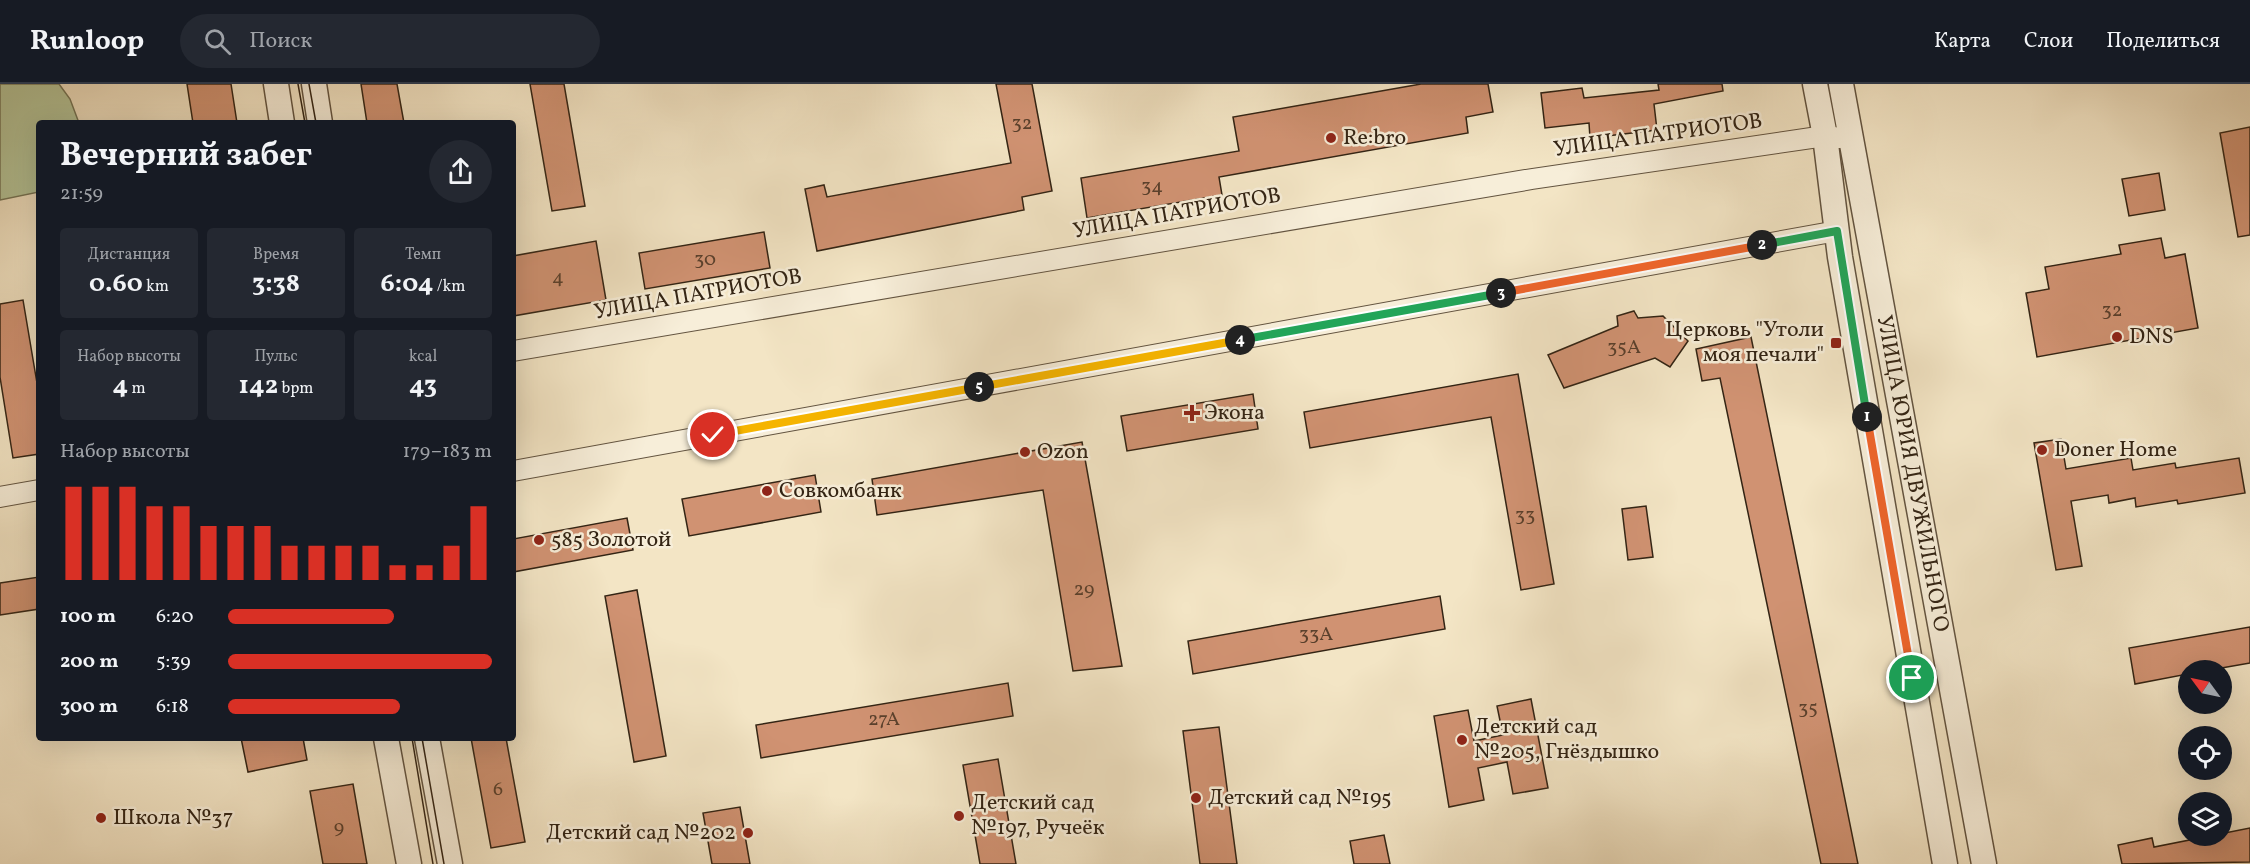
<!DOCTYPE html>
<html lang="ru">
<head>
<meta charset="utf-8">
<style>
  body { margin:0; font-family:Vollkorn,serif; background:#242831; color:#f1f3f6; height:100vh; display:flex; flex-direction:column; font-size:22px; white-space:nowrap }
  * { box-sizing:border-box; margin:0 }
  p { font-size:20px; color:#9ea1a6 }
  .icon { flex:none; width:33px; height:33px; fill:none; stroke:currentColor; stroke-width:2; stroke-linecap:round; stroke-linejoin:round }
  .map { position:relative; flex:1; overflow:hidden }
  .sheet { position:absolute; left:36px; top:36px; width:480px; height:621px; display:flex; flex-direction:column; background:#171b24; border-radius:6px; box-shadow:0 6px 24px #0002 }
  .sheet>* { flex:none }
  .needle { width:39px; rotate:303deg }
  .buttons { position:absolute; left:2178px; top:576px; display:grid; gap:12px }
  .buttons a { display:grid; place-items:center; width:54px; height:54px; border-radius:50%; background:#171b24; box-shadow:0 6px 24px #0002; font-size:30px }
  .pin { position:absolute; display:grid; place-items:center; width:51px; height:51px; color:#fff; margin:-26px; border:3px solid #fff; border-radius:50%; box-shadow:0 2px 6px #0007 }
  .km { position:absolute; width:30px; height:30px; margin:-15px; border-radius:50%; background:#222; color:#fff; font-size:16px; line-height:30px; text-align:center }
  .round { display:grid; place-items:center; flex:none; width:63px; height:63px; border-radius:32px; background:#242831 }
  .head { display:flex; align-items:center; justify-content:space-between; height:102px; padding:0 24px }
  h1 { font-size:33px; font-weight:700; line-height:45px }
  .figures { display:grid; grid-template-columns:repeat(3,1fr); gap:9px; height:102px; padding:6px 24px }
  .figures div { display:grid; align-content:center; border-radius:6px; background:#242831; text-align:center }
  .figures b { font-size:26px; font-weight:700 }
  .figures small { font-size:16px; font-weight:400 }
  .figures p { font-size:16px }
  .chart { height:168px; padding:12px 24px }
  .chart p { display:flex; justify-content:space-between }
  .chart svg { width:100%; height:108px; margin-top:6px; stroke:#d93025; stroke-width:6 }
  ul { padding:0 24px; list-style:none; font-size:20px }
  li { display:grid; grid-template-columns:96px 72px 1fr; align-items:center; height:45px }
  li i { height:15px; border-radius:8px; background:#d93025 }
  header { display:flex; align-items:center; gap:36px; box-sizing:border-box; height:84px; padding:0 30px; background:#171b24; border-bottom:2px solid #363941 }
  header strong { font-size:28px }
  nav { display:flex; gap:33px; margin-inline-start:auto; font-size:21px }
  .search { width:420px; height:54px; background:#242831; display:flex; align-items:center; gap:15px; box-sizing:border-box; padding:0 21px; border-radius:33px; color:#9ea1a6; font-size:22px }
  .map>svg:first-child { display:block }
  .garden { fill:#b5c69a; stroke:#747557; stroke-width:1.5 }
  .building { fill:#d09272; stroke:#332414; stroke-width:1.5 }
  .lines { fill:none; stroke-linecap:round; stroke-linejoin:round }
  .minor-casing { stroke:#635440; stroke-width:22 }
  .tertiary-casing { stroke:#635440; stroke-width:27 }
  .minor { stroke:#f7eed9; stroke-width:20 }
  .tertiary { stroke:#f7eed9; stroke-width:24 }
  .tram { stroke:#332414; stroke-width:1.5 }
  .split-1-casing { stroke:#fff; stroke-width:12 }
  .split-2-casing { stroke:#fff; stroke-width:12 }
  .split-3-casing { stroke:#fff; stroke-width:12 }
  .split-4-casing { stroke:#fff; stroke-width:12 }
  .split-5-casing { stroke:#fff; stroke-width:12 }
  .split-6-casing { stroke:#fff; stroke-width:12 }
  .split-1 { stroke:#f0652b; stroke-width:8 }
  .split-2 { stroke:#22a559; stroke-width:8 }
  .split-3 { stroke:#f0652b; stroke-width:8 }
  .split-4 { stroke:#22a559; stroke-width:8 }
  .split-5 { stroke:#f5b400; stroke-width:8 }
  .split-6 { stroke:#f5b400; stroke-width:8 }
  .poi-dot { fill:#8f2418; stroke:#f7eed9; stroke-width:2 }
  .labels { text-anchor:middle; dominant-baseline:central; stroke-width:5; stroke-linejoin:round; paint-order:stroke }
  .number-label { font-size:20px; fill:#5a402c }
  .street-label { font-size:22px; fill:#332414; stroke:#f7eed9 }
  .poi-label { font-size:22px; fill:#332414; stroke:#f7eed9; text-anchor:start }
</style>
</head>
<body>
<header>
<strong>Runloop</strong>
<div class="search"><svg class="icon" aria-label="search" viewBox="0 0 24 24"><circle cx="10" cy="10" r="6"/><path d="M15 15l6 6"/></svg>Поиск</div>
<nav><a>Карта</a><a>Слои</a><a>Поделиться</a></nav>
</header>
<div class="map">
<svg width="2250" height="780" viewBox="0 0 2250 780">
  <rect width="100%" height="100%" fill="#f3e5c5"/>
  <filter id="stains"><feTurbulence type="fractalNoise" baseFrequency=".00333" numOctaves="4"/><feColorMatrix values="0 0 0 0 .2 0 0 0 0 .09 0 0 0 0 .02 0 0 0 .5 -.17"/></filter>
  <radialGradient id="worn" r=".72"><stop offset=".6" stop-color="#630" stop-opacity="0"/><stop offset="1" stop-color="#630" stop-opacity=".3"/></radialGradient>
  <path class="garden" d="M0 0H59L70 15 79 39H39V108L0 116Z"/>
  <g class="building">
    <path d="M187 0H231L237 39H193Z"/>
    <path d="M361 0H397L404 39H367Z"/>
    <path d="M530 0H564L585 122 552 127Z"/>
    <path d="M996 0H1032L1052 107 1022 113 1024 126 817 167 805 105 824 101 827 113 1011 79Z"/>
    <path d="M1421 0H1488L1493 28 1466 33 1468 49 1219 93 1222 111 1087 134 1081 94 1239 67 1233 33Z"/>
    <path d="M1658 0H1722L1723 7 1654 20 1657 46 1590 54 1589 39 1545 44 1541 9 1582 4 1584 14 1659 6Z"/>
    <path d="M2250 43V151L2238 153 2220 49Z"/>
    <path d="M2159 89 2165 126 2129 132 2122 95Z"/>
    <path d="M764 148 770 184 645 205 639 169Z"/>
    <path d="M2161 154 2165 174 2185 170 2198 244 2037 273 2026 209 2049 205 2045 183 2121 170 2119 161Z"/>
    <path d="M596 157 606 216 513 232V172Z"/>
    <path d="M23 216 39 311V370L13 374 0 293V220Z"/>
    <path d="M1634 227 1638 234 1663 232 1688 257 1670 283 1655 274 1564 304 1548 271 1618 242 1617 232Z"/>
    <path d="M1751 253 1794 463 1858 780H1821L1720 294 1702 297 1696 265Z"/>
    <path d="M1518 290 1554 500 1521 506 1491 333 1310 364 1304 328Z"/>
    <path d="M1253 310 1258 345 1127 367 1121 332Z"/>
    <path d="M2061 355 2066 385 2131 374 2133 386 2175 379 2176 384 2239 374 2245 409 2178 420 2177 416 2136 423 2135 414 2109 419 2108 411 2071 417 2082 482 2056 486 2034 359Z"/>
    <path d="M1082 358 1122 582 1073 587 1043 406 877 431 872 395Z"/>
    <path d="M815 391 821 428 689 452 682 415Z"/>
    <path d="M1646 422 1653 473 1628 476 1622 425Z"/>
    <path d="M627 434 633 466 513 488V455Z"/>
    <path d="M39 493V525L0 531V499Z"/>
    <path d="M637 506 666 672 634 678 605 512Z"/>
    <path d="M1440 512 1445 545 1193 590 1188 557Z"/>
    <path d="M2250 543V579L2210 586H2188V590L2135 600 2129 564Z"/>
    <path d="M1008 599 1013 632 761 674 756 641Z"/>
    <path d="M1531 615 1548 704 1513 710 1507 678 1478 684 1484 716 1449 723 1434 632 1468 626 1474 657 1503 651 1497 622Z"/>
    <path d="M1219 643 1237 780H1200L1183 647Z"/>
    <path d="M241 654H303L307 676 248 688Z"/>
    <path d="M471 654H506L525 758 491 764Z"/>
    <path d="M998 675 1016 780H980L963 681Z"/>
    <path d="M353 700 367 780H323L310 707Z"/>
    <path d="M740 723 750 780H712L703 729Z"/>
    <path d="M2250 744V778L2122 780 2118 761 2152 754 2154 763Z"/>
    <path d="M1384 751 1390 780H1354L1350 757Z"/>
  </g>
  <g class="lines">
    <g class="minor-casing">
      <g id="minor">
        <path d="M513 267 1532 95 1825 52 1840 54"/>
        <path d="M513 387 1837 147"/>
        <path d="M0 413 39 406"/>
      </g>
    </g>
    <g class="tertiary-casing">
      <g id="tertiary">
        <path d="M276 0 282 39"/>
        <path d="M314 0 320 39"/>
        <path d="M1815 0 1825 52 1840 173 1945 780"/>
        <path id="s1" d="M1841 0 1984 780"/>
        <path d="M386 654 409 780"/>
        <path d="M427 654 450 780"/>
      </g>
    </g>
    <use href="#minor" class="minor"/>
    <use href="#tertiary" class="tertiary"/>
    <g class="tram">
      <path d="M298 0 305 39"/>
      <path d="M309 0 316 39"/>
      <path d="M412 654 433 780"/>
      <path d="M422 654 444 780"/>
    </g>
  </g>
  <g class="lines">
    <g class="split-1-casing">
      <path id="split-1" d="M1867 333 1912 594"/>
    </g>
    <g class="split-2-casing">
      <path id="split-2" d="M1762 161 1837 147 1867 333"/>
    </g>
    <g class="split-3-casing">
      <path id="split-3" d="M1501 209 1762 161"/>
    </g>
    <g class="split-4-casing">
      <path id="split-4" d="M1240 256 1501 209"/>
    </g>
    <g class="split-5-casing">
      <path id="split-5" d="M979 303 1240 256"/>
    </g>
    <g class="split-6-casing">
      <path id="split-6" d="M713 351 979 303"/>
    </g>
    <use href="#split-1" class="split-1"/>
    <use href="#split-2" class="split-2"/>
    <use href="#split-3" class="split-3"/>
    <use href="#split-4" class="split-4"/>
    <use href="#split-5" class="split-5"/>
    <use href="#split-6" class="split-6"/>
  </g>
  <g class="poi-dot">
    <circle cx="1331" cy="54" r="6"/>
    <circle cx="2117" cy="253" r="6"/>
    <rect x="1830" y="253" width="12" height="12" rx="3"/>
    <path d="M1189 320h6v6h6v6h-6v6h-6v-6h-6v-6h6z"/>
    <circle cx="2042" cy="366" r="6"/>
    <circle cx="1025" cy="368" r="6"/>
    <circle cx="767" cy="407" r="6"/>
    <circle cx="539" cy="456" r="6"/>
    <circle cx="1462" cy="656" r="6"/>
    <circle cx="1196" cy="714" r="6"/>
    <circle cx="959" cy="732" r="6"/>
    <circle cx="101" cy="734" r="6"/>
    <circle cx="748" cy="749" r="6"/>
  </g>
  <g class="labels">
    <g class="number-label">
      <text x="1022" y="40">32</text>
      <text x="1152" y="103">34</text>
      <text x="705" y="176">30</text>
      <text x="558" y="194">4</text>
      <text x="2112" y="227">32</text>
      <text x="1624" y="264">35А</text>
      <text x="1525" y="432">33</text>
      <text x="1084" y="506">29</text>
      <text x="1316" y="551">33А</text>
      <text x="1808" y="625">35</text>
      <text x="884" y="636">27А</text>
      <text x="498" y="706">6</text>
      <text x="339" y="744">9</text>
    </g>
    <g class="street-label">
      <text transform="translate(1658 52) rotate(-8)">УЛИЦА ПАТРИОТОВ</text>
      <text transform="translate(1177 130) rotate(-10)">УЛИЦА ПАТРИОТОВ</text>
      <text transform="translate(698 211) rotate(-10)">УЛИЦА ПАТРИОТОВ</text>
      <text stroke="none"><textPath href="#s1" startOffset="396">УЛИЦА ЮРИЯ ДВУЖИЛЬНОГО</textPath></text>
    </g>
    <g class="poi-label">
      <text x="1343" y="54">Re:bro</text>
      <text x="1824" y="246" text-anchor="end">Церковь "Утоли<tspan x="1824" dy="25">моя печали"</tspan></text>
      <text x="2129" y="253">DNS</text>
      <text x="1204" y="329">Экона</text>
      <text x="2054" y="366">Doner Home</text>
      <text x="1037" y="368">Ozon</text>
      <text x="779" y="407">Совкомбанк</text>
      <text x="551" y="456">585 Золотой</text>
      <text x="1474" y="643">Детский сад<tspan x="1474" dy="25">№205, Гнёздышко</tspan></text>
      <text x="1208" y="714">Детский сад №195</text>
      <text x="971" y="719">Детский сад<tspan x="971" dy="25">№197, Ручеёк</tspan></text>
      <text x="113" y="734">Школа №37</text>
      <text x="736" y="749" text-anchor="end">Детский сад №202</text>
    </g>
  </g>
  <rect width="100%" height="100%" filter="url(#stains)"/>
  <rect width="100%" height="100%" fill="url(#worn)"/>
</svg>
<div class="buttons">
<a><svg class="needle" viewBox="-14 -14 28 28"><path d="M0-13l5 13h-10z" fill="#e53935"/><path d="M0 13l5-13h-10z" fill="#9ea1a6"/></svg></a>
<a><svg class="icon" aria-label="locate" viewBox="0 0 24 24"><circle cx="12" cy="12" r="6"/><path d="M12 2v4M12 18v4M2 12h4M18 12h4"/></svg></a>
<a><svg class="icon" aria-label="layers" viewBox="0 0 24 24"><path d="M12 4l9 5-9 5-9-5zM3 14l9 5 9-5"/></svg></a>
</div>
<div class="pin" style="left:1912px;top:594px;background:#1e9e55"><svg class="icon" aria-label="arrive" viewBox="0 0 24 24"><path d="M6 21V4h12l-3 4 3 4H6"/></svg></div>
<div class="pin" style="left:713px;top:351px;background:#d93025"><svg class="icon" aria-label="check" viewBox="0 0 24 24"><path d="M5 12l5 5 9-10"/></svg></div>
<b class="km" style="left:1867px;top:333px">1</b>
<b class="km" style="left:1762px;top:161px">2</b>
<b class="km" style="left:1501px;top:209px">3</b>
<b class="km" style="left:1240px;top:256px">4</b>
<b class="km" style="left:979px;top:303px">5</b>
<section class="sheet">
<div class="head"><div><h1>Вечерний забег</h1><p>21:59</p></div><a class="round"><svg class="icon" aria-label="share" viewBox="0 0 24 24"><path d="M12 15V3M7 8l5-5 5 5M5 13v7h14v-7"/></svg></a></div>
<div class="figures">
<div><p>Дистанция</p><b>0.60<small> km</small></b></div>
<div><p>Время</p><b>3:38</b></div>
<div><p>Темп</p><b>6:04<small> /km</small></b></div>
</div>
<div class="figures">
<div><p>Набор высоты</p><b>4<small> m</small></b></div>
<div><p>Пульс</p><b>142<small> bpm</small></b></div>
<div><p>kcal</p><b>43</b></div>
</div>
<div class="chart"><p><span>Набор высоты</span>179–183 m</p>
<svg viewBox="0 0 160 44" preserveAspectRatio="none"><path d="M5 44V6M15 44V6M25 44V6M35 44V14M45 44V14M55 44V22M65 44V22M75 44V22M85 44V30M95 44V30M105 44V30M115 44V30M125 44V38M135 44V38M145 44V30M155 44V14"/></svg>
</div>
<ul>
<li><b>100 m</b>6:20<i style="width:63%"></i></li>
<li><b>200 m</b>5:39<i style="width:100%"></i></li>
<li><b>300 m</b>6:18<i style="width:65%"></i></li>
</ul>
</section>
</div>
</body>
</html>
